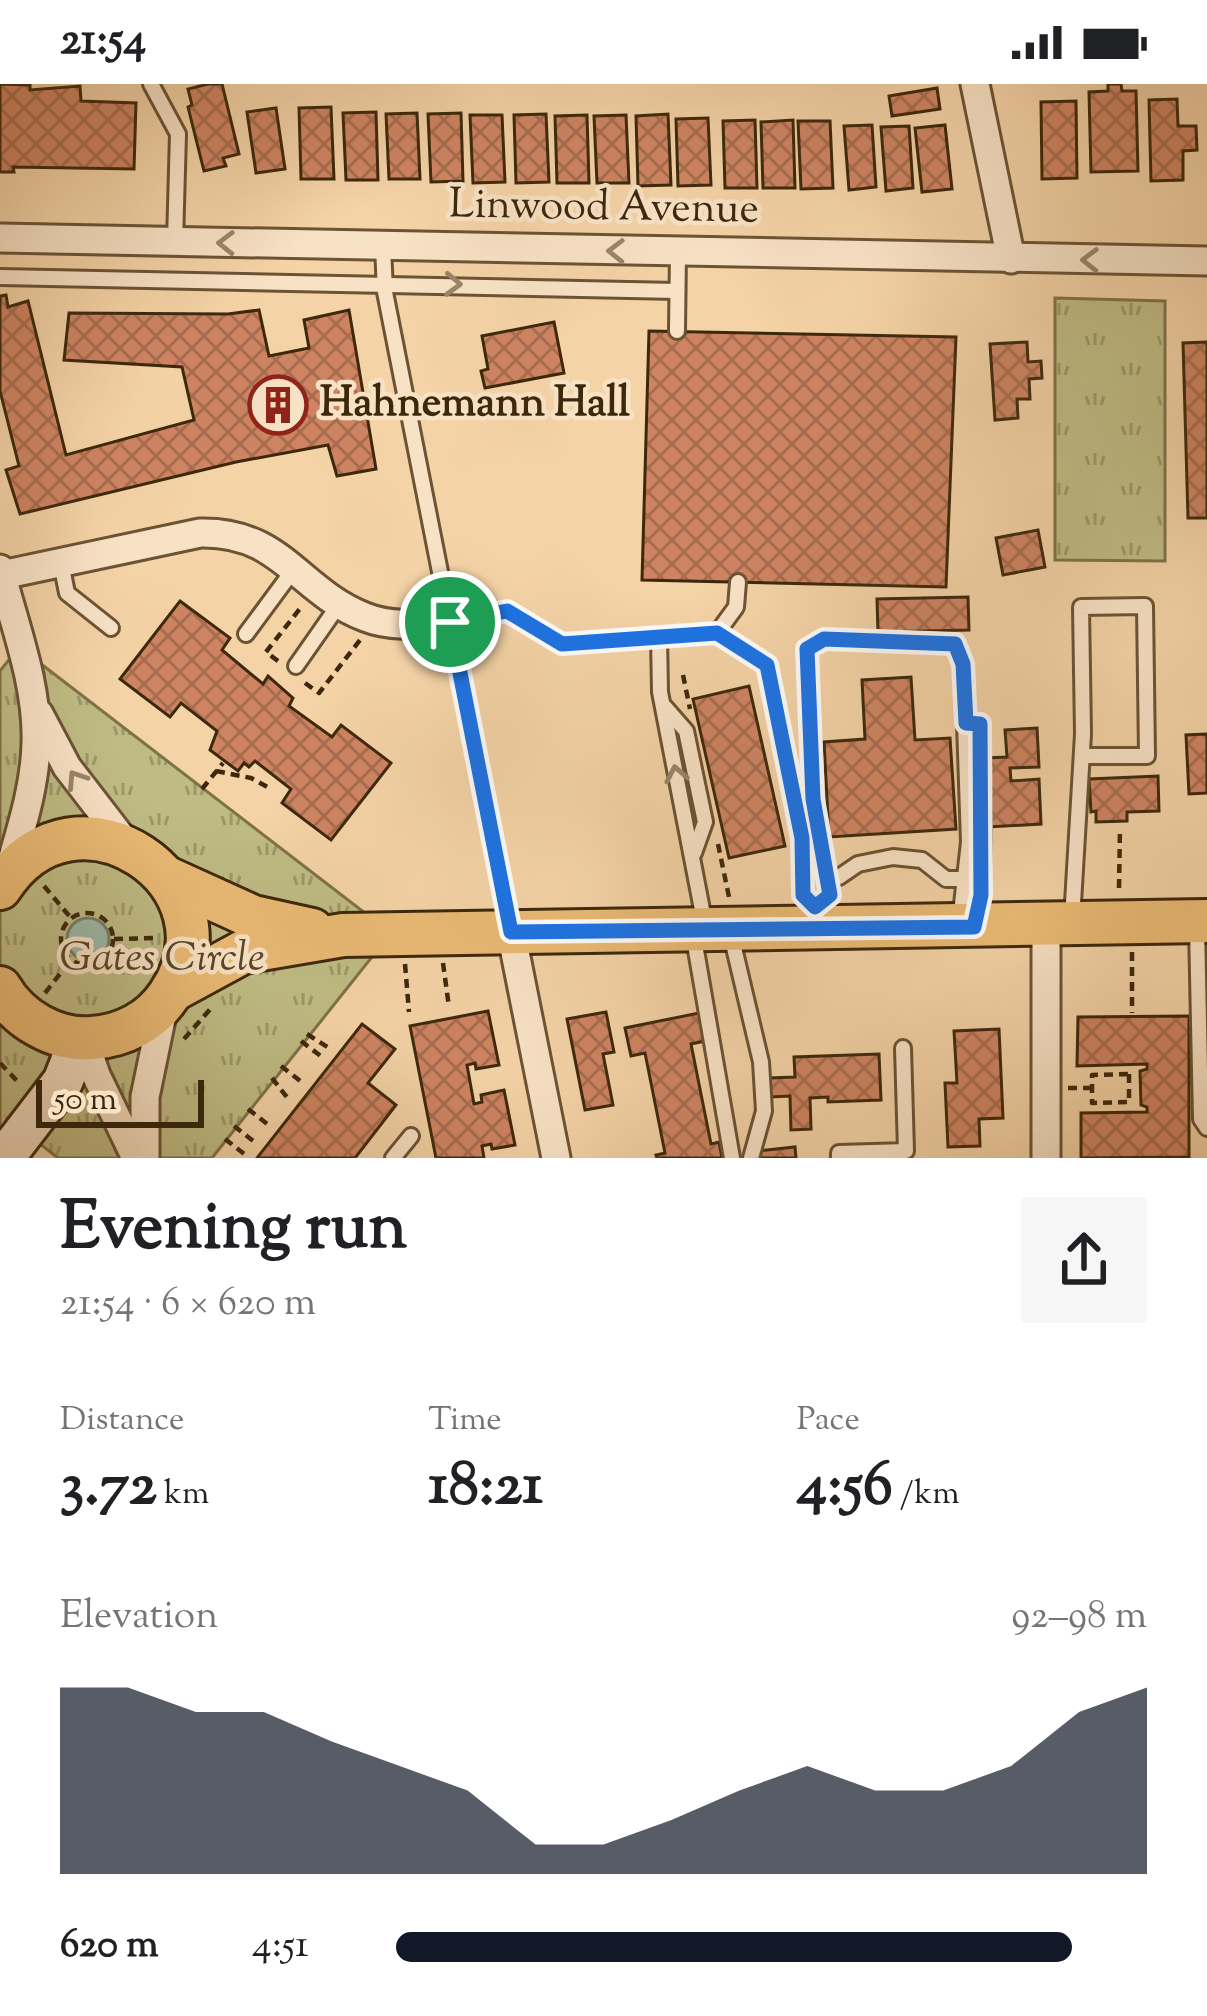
<!DOCTYPE html>
<html lang="en">
<head>
<meta charset="utf-8">
<style>
  body { margin:0; font-family:"Sorts Mill Goudy",serif; background:#f6f6f6; color:#202124; height:100vh; display:flex; flex-direction:column; font-size:45px; white-space:nowrap }
  * { box-sizing:border-box; margin:0 }
  p { font-size:39px; color:#757577 }
  .icon { flex:none; width:66px; height:66px; fill:none; stroke:currentColor; stroke-width:2; stroke-linecap:round; stroke-linejoin:round }
  .map { position:relative; height:1074px; overflow:hidden }
  .drawer { display:flex; flex-direction:column; background:#fff; flex:1 }
  .drawer>* { flex:none }
  .scale { position:absolute; left:36px; bottom:30px; width:168px; box-sizing:border-box; padding-left:12px; border:6px solid #3d280c; border-top:0; font-size:33px; line-height:42px; white-space:nowrap; color:#3d280c; -webkit-text-stroke:9px #f8e2c6; paint-order:stroke }
  .pin { position:absolute; display:grid; place-items:center; width:102px; height:102px; color:#fff; margin:-51px; border:6px solid #fff; border-radius:50%; box-shadow:0 3px 12px #0007 }
  .round { display:grid; place-items:center; flex:none; width:126px; height:126px; border-radius:0px; background:#f6f6f6 }
  .summary { display:flex; align-items:center; justify-content:space-between; height:204px; padding:0 60px }
  h1 { font-size:66px; font-weight:800; line-height:90px }
  .metrics { display:grid; grid-template-columns:repeat(3,1fr); gap:18px; height:204px; padding:12px 60px }
  .metrics div { display:grid; align-content:center }
  .metrics b { font-size:60px; font-weight:800 }
  .metrics small { font-size:33px; font-weight:400 }
  .metrics p { font-size:33px }
  .chart { height:336px; padding:24px 60px }
  .chart p { display:flex; justify-content:space-between }
  .chart svg { width:100%; height:216px; margin-top:12px; fill:#111827; opacity:.7 }
  ul { padding:0 60px; list-style:none; font-size:39px }
  li { display:grid; grid-template-columns:192px 144px 1fr; align-items:center; height:90px }
  li i { height:30px; border-radius:15px; background:#111827 }
  .status { display:flex; justify-content:space-between; align-items:center; height:84px; padding:0 60px; background:#fff; direction:ltr }
  .status svg { height:33px; fill:currentColor }
  .map>svg:first-child { display:block }
  .park { fill:url(#park-tufts); stroke:#7e7248; stroke-width:3 }
  .water { fill:#9cb8a8; stroke:#767e6a; stroke-width:3 }
  .building { fill:url(#building-cross-hatch); stroke:#3d280c; stroke-width:3 }
  .lines { fill:none; stroke-linecap:round; stroke-linejoin:round }
  .lane-casing { stroke:#6b5333; stroke-width:20 }
  .street-casing { stroke:#6b5333; stroke-width:33 }
  .secondary-casing { stroke:#3d280c; stroke-width:45 }
  .primary-casing { stroke:#3d280c; stroke-width:48 }
  .path { stroke:#3d280c; stroke-width:4.5; stroke-dasharray:9 6; stroke-linecap:butt }
  .lane { stroke:#f8e2c6; stroke-width:14 }
  .street { stroke:#f8e2c6; stroke-width:27 }
  .secondary { stroke:#f8e2c6; stroke-width:39 }
  .primary { stroke:#eaba74; stroke-width:42 }
  .oneway { stroke:#9a8569 }
  .route-casing { stroke:#fff; stroke-width:24 }
  .route { stroke:#1a73e8; stroke-width:15 }
  .labels { text-anchor:middle; dominant-baseline:central; stroke-width:9; stroke-linejoin:round; paint-order:stroke }
  .street-label { font-size:42px; fill:#3d280c; stroke:#f8e2c6 }
  .poi-label { font-size:42px; font-weight:bold; fill:#3d280c; stroke:#f8e2c6; text-anchor:start }
  .park-label { font-size:42px; font-style:italic; fill:#574524; stroke:#f8e2c6 }
</style>
</head>
<body>
<div class="status"><b>21:54</b><svg viewBox="0 0 49 12"><path d="M0 12V9h3v3zM5 12V6h3v6zM10 12V3h3v9zM15 12V0h3v12zM26 1h20v11H26zM47 4h2v5h-2z"/></svg></div>
<div class="map">
<svg width="1207" height="1074" viewBox="0 0 1207 1074">
  <defs>
    <pattern id="park-tufts" width="24" height="20" patternUnits="userSpaceOnUse" patternTransform="scale(3)"><rect width="24" height="20" fill="#bfbb84"/><path d="M3 7l-1-3M5 7V3M7 7l1-3M15 17l-1-3M17 17v-4M19 17l1-3" fill="none" stroke="#9c986a"/></pattern>
    <pattern id="building-cross-hatch" width="8" height="8" patternUnits="userSpaceOnUse" patternTransform="scale(3)"><rect width="8" height="8" fill="#ce8462"/><path d="M0 0l8 8M0 8l8-8" fill="none" stroke="#a86c4f"/></pattern>
  </defs>
  <rect width="100%" height="100%" fill="#f4d3a7"/>
  <filter id="stains"><feTurbulence type="fractalNoise" baseFrequency=".00167" numOctaves="4"/><feColorMatrix values="0 0 0 0 .2 0 0 0 0 .09 0 0 0 0 .02 0 0 0 .5 -.17"/></filter>
  <radialGradient id="worn" r=".72"><stop offset=".6" stop-color="#630" stop-opacity="0"/><stop offset="1" stop-color="#630" stop-opacity=".3"/></radialGradient>
  <g class="park">
    <path d="M1055 214 1165 217V477L1055 476Z"/>
    <path d="M19 563 391 849 212 1074H58L12 1038 0 1053V587Z"/>
  </g>
  <circle class="water" cx="88" cy="855" r="21"/>
  <g class="building">
    <path d="M0 0 30 1V6L80 2 81 17 136 19 134 85 13 83 14 88H0Z"/>
    <path d="M208 0H222L239 70 223 74 226 82 204 87 188 23 192 21 188 5Z"/>
    <path d="M1108 0H1121L1122 7H1136L1138 87 1091 88 1089 8 1108 7Z"/>
    <path d="M937 4 940 25 892 32 889 12Z"/>
    <path d="M1177 15 1178 42H1196L1197 66 1183 67V96L1151 97 1149 16Z"/>
    <path d="M1076 17 1077 94 1042 95 1041 18Z"/>
    <path d="M331 23 334 95H301L299 24Z"/>
    <path d="M276 24 285 85 256 89 247 28Z"/>
    <path d="M376 28 378 96H346L343 29Z"/>
    <path d="M417 29 420 95H389L386 30Z"/>
    <path d="M461 29 463 97 431 98 428 30Z"/>
    <path d="M546 30 549 98 516 99 514 31Z"/>
    <path d="M668 30 671 101 638 102 636 32Z"/>
    <path d="M470 31H502L505 98 473 99Z"/>
    <path d="M587 31 589 99H557L555 32Z"/>
    <path d="M626 31 629 99H597L594 32Z"/>
    <path d="M708 34 711 101 678 102 676 35Z"/>
    <path d="M755 36 757 104H725L723 37Z"/>
    <path d="M793 36 795 104H763L761 38Z"/>
    <path d="M798 37H830L833 104 801 105Z"/>
    <path d="M872 41 876 103 849 106 844 42Z"/>
    <path d="M945 41 952 105 922 108 915 44Z"/>
    <path d="M909 42 913 104 886 107 881 43Z"/>
    <path d="M6 211 8 223 28 217 66 371 194 336 182 283 64 276 69 229 228 230 259 226 269 272 309 264 304 236 349 226 376 385 337 392 328 361 236 378 20 430 6 386 19 382 0 307V212Z"/>
    <path d="M554 238 564 289 485 304 481 287 488 285 482 252Z"/>
    <path d="M649 247 956 253 946 503 642 496Z"/>
    <path d="M1027 258 1028 278 1041 277 1042 294 1029 295 1030 315H1017L1018 334 995 336 990 260Z"/>
    <path d="M1207 258V434H1188L1183 259Z"/>
    <path d="M1038 446 1045 483 1003 491 996 454Z"/>
    <path d="M968 513 969 546 878 548 877 515Z"/>
    <path d="M180 517 230 554 222 566 263 600 268 592 293 614 289 622 332 653 341 641 391 679 331 756 282 719 291 705 255 677 249 683 244 679 238 687 210 666 217 647 181 619 170 633 120 595Z"/>
    <path d="M911 593 915 656 950 654 956 745 829 753 824 658 865 655 862 596Z"/>
    <path d="M749 602 785 762 729 774 693 615Z"/>
    <path d="M1037 644 1039 683 1010 684 1011 697 1039 695 1041 740 988 743 985 674 1007 673 1005 646Z"/>
    <path d="M1207 650V709L1189 710 1186 651Z"/>
    <path d="M1158 692 1159 727 1127 728V737L1096 738V727L1091 728 1089 695Z"/>
    <path d="M488 927 499 981 476 985 475 979 467 981 474 1020 482 1018 481 1011 504 1006 515 1061 492 1065 491 1060 482 1062 484 1074H436L410 942Z"/>
    <path d="M606 928 614 968 603 970 613 1021 585 1026 567 935Z"/>
    <path d="M699 929 705 957 691 960 711 1060 719 1058 722 1074H657L656 1071 665 1069 645 969 631 972 625 944Z"/>
    <path d="M1189 932V1073L1081 1074V1029L1147 1028V1023L1141 1021 1140 987 1147 985V980L1077 982 1078 933Z"/>
    <path d="M362 940 395 965 368 999 396 1021 355 1074H257Z"/>
    <path d="M999 945 1003 1034 979 1035 980 1062 948 1063 945 999H957L954 947Z"/>
    <path d="M879 970 881 1016 828 1018V1013L810 1014 811 1045 791 1046 790 1012 771 1013 770 994 795 993 794 973Z"/>
    <path d="M795 1063 796 1074H758L757 1067Z"/>
  </g>
  <g class="lines">
    <g class="lane-casing">
      <g id="lane">
        <path d="M151 0 178 50 175 158"/>
        <path d="M383 162 385 208 510 844"/>
        <path d="M0 193 677 207"/>
        <path d="M677 247 678 168"/>
        <path d="M61 479 67 509 111 544"/>
        <path d="M450 538 507 527 562 560 717 549 767 581 802 754 803 811 815 823 816 829"/>
        <path d="M717 549 736 523 738 498"/>
        <path d="M246 550 294 485"/>
        <path d="M659 552 660 608 705 841"/>
        <path d="M296 582 340 519"/>
        <path d="M665 623 686 647 705 738 694 769"/>
        <path d="M966 639 979 640C981 705 989 774 975 838"/>
        <path d="M828 794 839 793 858 780 893 773 922 776 946 795H965"/>
        <path d="M815 823 830 811 813 715 807 564 824 555 945 558 955 560 963 580 969 758 960 838"/>
        <path d="M1072 836 1083 650 1081 523 1145 522 1147 672H1082"/>
        <path d="M1197 842 1201 1035 1207 1044"/>
        <path d="M693 849 732 1074"/>
        <path d="M731 851 761 978 764 1027 751 1074"/>
        <path d="M393 1074 411 1052"/>
        <path d="M839 1074V1069L906 1067 903 964"/>
      </g>
    </g>
    <g class="street-casing">
      <g id="street">
        <path d="M975 0 1011 175"/>
        <path d="M0 154 1207 177"/>
        <path d="M0 485C14 540 38 601 36 659 35 703 21 745 9 787"/>
        <path d="M2 491 200 449C282 447 298 507 365 533 392 544 422 540 450 538"/>
        <path d="M39 630 67 683 128 762"/>
        <path d="M1046 842V1074"/>
        <path d="M511 848 556 1074"/>
        <path d="M84 955 96 991 136 1074"/>
        <path d="M145 1074V1013L164 921"/>
      </g>
    </g>
    <g class="secondary-casing">
      <path id="secondary" d="M4 1074 63 997 80 954"/>
    </g>
    <g class="primary-casing">
      <g id="primary">
        <path d="M167 794 253 833 312 846"/>
        <path d="M0 804C75 686 244 801 169 911 152 937 123 952 92 954 55 957 18 935 0 904"/>
        <path d="M173 906 243 868 343 851 1207 837"/>
      </g>
    </g>
    <g class="path">
      <path d="M278 577 266 568 302 522"/>
      <path d="M683 591 690 625"/>
      <path d="M305 599 319 609 360 556"/>
      <path d="M216 687 251 694 271 705"/>
      <path d="M202 705 223 679"/>
      <path d="M718 760 729 813"/>
      <path d="M44 802 71 834"/>
      <path d="M1119 804 1120 744"/>
      <circle cx="87" cy="855" r="26"/>
      <path d="M114 855 157 854"/>
      <path d="M1132 868V929"/>
      <path d="M443 879 449 923"/>
      <path d="M405 880 409 928"/>
      <path d="M45 909 71 876"/>
      <path d="M307 950 329 964"/>
      <path d="M184 955 212 923"/>
      <path d="M301 957 322 973"/>
      <path d="M0 979 20 1000"/>
      <path d="M281 982 303 999"/>
      <path d="M1129 990V1018L1092 1019V991Z"/>
      <path d="M272 994 289 1016"/>
      <path d="M1068 1004H1092"/>
      <path d="M248 1025 270 1042"/>
      <path d="M234 1042 256 1059"/>
      <path d="M225 1055 247 1072"/>
    </g>
    <use href="#lane" class="lane"/>
    <use href="#street" class="street"/>
    <use href="#secondary" class="secondary"/>
    <use href="#primary" class="primary"/>
  </g>
  <defs><path id="oneway-chevron" d="M-2-3.5L2.5 0L-2 3.5" fill="none" stroke-width="1.6" stroke-linecap="round" stroke-linejoin="round" transform="scale(3)"/></defs>
  <g class="oneway">
    <use href="#oneway-chevron" transform="translate(226 159) rotate(-179)"/>
    <use href="#oneway-chevron" transform="translate(616 167) rotate(-179)"/>
    <use href="#oneway-chevron" transform="translate(1090 176) rotate(-179)"/>
    <use href="#oneway-chevron" transform="translate(453 200) rotate(2)"/>
    <use href="#oneway-chevron" transform="translate(676 690) rotate(-101)"/>
    <use href="#oneway-chevron" transform="translate(76 695) rotate(-123)"/>
  </g>
  <g class="lines">
    <g class="route-casing">
      <path id="route" d="M507 527 562 560 717 549 767 581 802 754 803 811 815 823 830 811 813 715 807 565 824 555 955 560 963 580 966 639 980 640 981 811 974 843 511 848 450 538Z"/>
    </g>
    <use href="#route" class="route"/>
  </g>
  <defs>
    <g id="building-ring" transform="scale(3)"><circle r="9.5" fill="#f8e2c6" stroke="#8f2418" stroke-width="1.5"/><path d="M-4-6H4V6H1V3H-1V6H-4ZM-2.5-4.3h1.7v1.8h-1.7ZM.8-4.3h1.7v1.8H.8ZM-2.5-1h1.7V.8h-1.7ZM.8-1h1.7V.8H.8Z" fill="#8f2418"/></g>
  </defs>
  <g fill-rule="evenodd">
    <use href="#building-ring" x="278" y="321"/>
  </g>
  <g class="labels">
    <g class="street-label">
      <text transform="translate(604 125) rotate(1)">Linwood Avenue</text>
    </g>
    <g class="poi-label">
      <text x="320" y="321">Hahnemann Hall</text>
    </g>
    <g class="park-label">
      <text x="162" y="876">Gates Circle</text>
    </g>
  </g>
  <rect width="100%" height="100%" filter="url(#stains)"/>
  <rect width="100%" height="100%" fill="url(#worn)"/>
</svg>
<div class="scale">50 m</div>
<div class="pin" style="left:450px;top:538px;background:#1e9e55"><svg class="icon" aria-label="arrive" viewBox="0 0 24 24"><path d="M6 21V4h12l-3 4 3 4H6"/></svg></div>
</div>
<section class="drawer">
<div class="summary"><div><h1>Evening run</h1><p>21:54 · 6 × 620 m</p></div><a class="round"><svg class="icon" aria-label="share" viewBox="0 0 24 24"><path d="M12 15V3M7 8l5-5 5 5M5 13v7h14v-7"/></svg></a></div>
<div class="metrics">
<div><p>Distance</p><b>3.72<small> km</small></b></div>
<div><p>Time</p><b>18:21</b></div>
<div><p>Pace</p><b>4:56<small> /km</small></b></div>
</div>
<div class="chart"><p><span>Elevation</span>92–98 m</p>
<svg viewBox="0 0 160 44" preserveAspectRatio="none"><path d="M0 44V6L10 6L20 11L30 11L40 17L50 22L60 27L70 38L80 38L90 33L100 27L110 22L120 27L130 27L140 22L150 11L160 6V44z"/></svg>
</div>
<ul>
<li><b>620 m</b>4:51<i style="width:90%"></i></li>
</ul>
</section>
</body>
</html>
